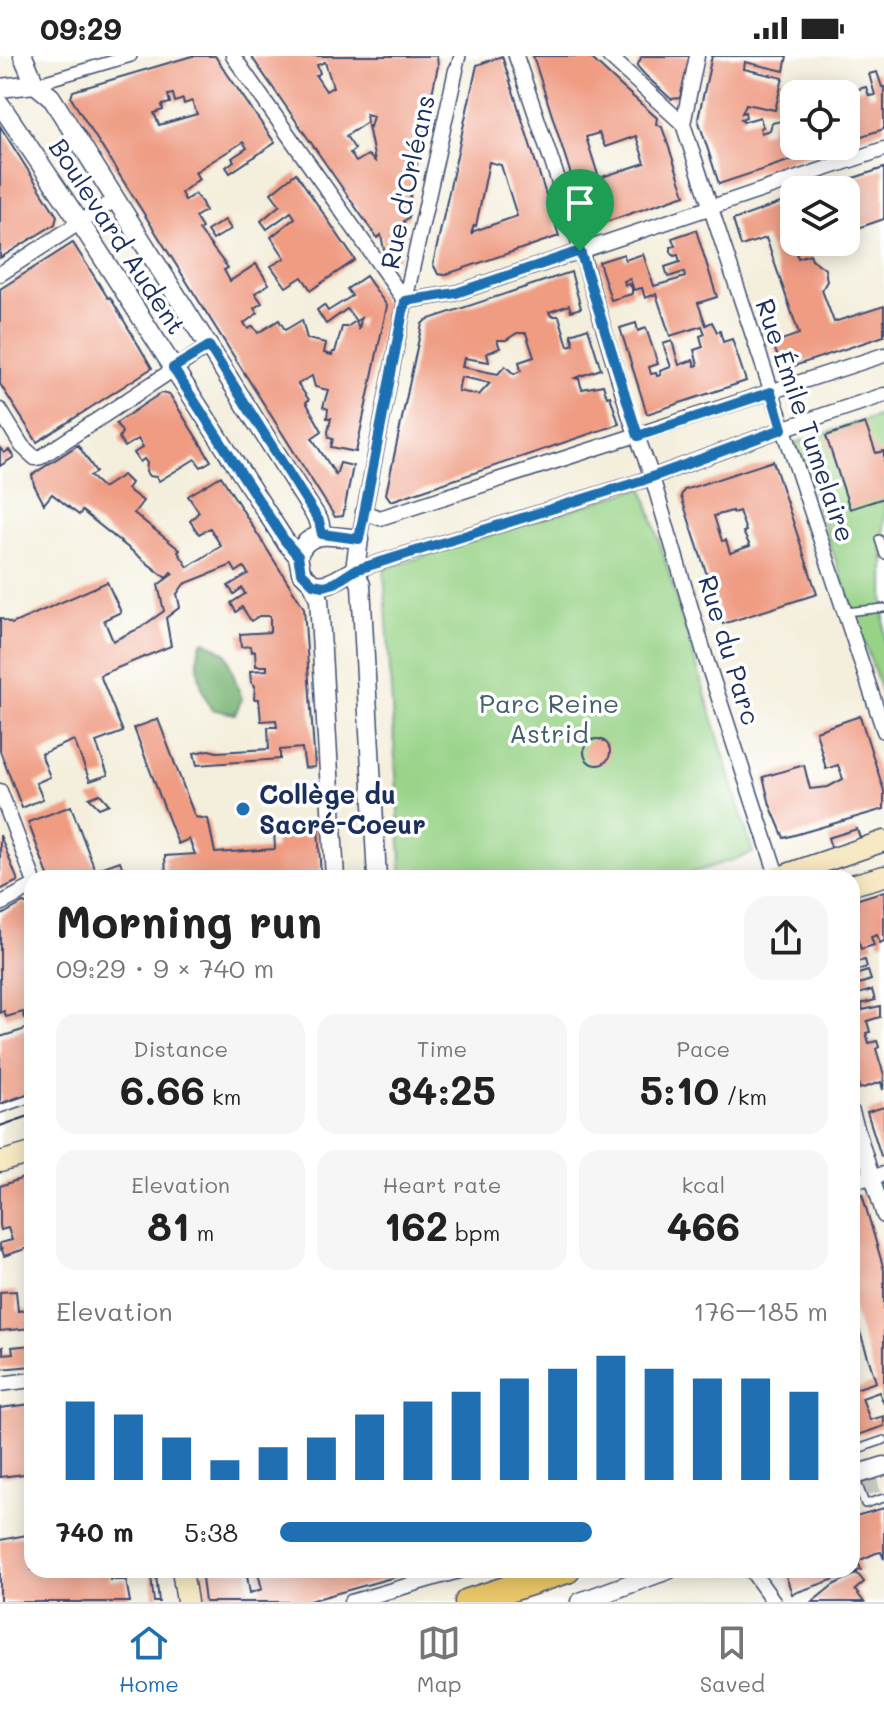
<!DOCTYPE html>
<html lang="en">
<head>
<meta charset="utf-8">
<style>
  body { margin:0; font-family:Mali,sans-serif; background:#f6f6f6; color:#222; height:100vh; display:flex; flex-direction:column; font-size:30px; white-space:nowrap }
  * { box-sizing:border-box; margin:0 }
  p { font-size:26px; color:#767676 }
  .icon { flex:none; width:44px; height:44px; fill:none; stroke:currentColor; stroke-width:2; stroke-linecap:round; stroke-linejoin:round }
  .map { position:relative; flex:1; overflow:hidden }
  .side { position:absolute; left:24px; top:814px; width:836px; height:708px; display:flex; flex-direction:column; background:#fff; border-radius:24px; box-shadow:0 4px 20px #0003 }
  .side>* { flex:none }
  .fabs { position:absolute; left:780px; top:24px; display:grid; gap:16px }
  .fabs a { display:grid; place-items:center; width:80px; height:80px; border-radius:16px; background:#fff; box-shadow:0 4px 20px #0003; font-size:40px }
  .pin { position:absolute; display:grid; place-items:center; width:68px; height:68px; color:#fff; margin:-82px -34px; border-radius:50% 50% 50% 0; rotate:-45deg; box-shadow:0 0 8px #0007 }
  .pin .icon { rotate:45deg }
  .round { display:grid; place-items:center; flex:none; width:84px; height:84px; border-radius:24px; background:#f6f6f6 }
  .overview { display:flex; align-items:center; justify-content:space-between; height:136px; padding:0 32px }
  h1 { font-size:44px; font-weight:700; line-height:60px }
  .stats { display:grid; grid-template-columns:repeat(3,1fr); gap:12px; height:136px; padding:8px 32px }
  .stats div { display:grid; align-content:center; border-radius:20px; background:#f6f6f6; text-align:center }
  .stats b { font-size:40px; font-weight:700 }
  .stats small { font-size:22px; font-weight:400 }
  .stats p { font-size:22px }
  .chart { height:224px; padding:16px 32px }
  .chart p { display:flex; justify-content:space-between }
  .chart svg { width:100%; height:144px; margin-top:8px; stroke:#1f6fb2; stroke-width:6 }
  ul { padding:0 32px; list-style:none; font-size:26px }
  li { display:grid; grid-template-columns:128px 96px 1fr; align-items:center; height:60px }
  li i { height:20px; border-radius:10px; background:#1f6fb2 }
  .status { display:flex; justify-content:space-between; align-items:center; height:56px; padding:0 40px; background:#fff; direction:ltr }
  .status svg { height:22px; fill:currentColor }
  .dock { display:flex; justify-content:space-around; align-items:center; height:112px; border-top:2px solid #e0e0e0; background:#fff; font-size:22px; color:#767676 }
  .dock a { display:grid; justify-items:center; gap:4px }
  .dock .selected { color:#1f6fb2 }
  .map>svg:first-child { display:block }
  .green { fill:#98d387; stroke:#5a8172; stroke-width:2 }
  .forest { fill:#7ab574; stroke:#4a7269; stroke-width:2 }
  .building { fill:#ef9c83; fill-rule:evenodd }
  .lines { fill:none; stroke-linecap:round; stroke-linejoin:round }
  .motorway-tunnel { stroke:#c9c9c4; stroke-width:26; stroke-dasharray:26 13; stroke-linecap:butt }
  .service-casing { stroke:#3c4c71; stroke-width:10 }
  .pedestrian-casing { stroke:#3c4c71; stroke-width:14 }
  .minor-casing { stroke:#3c4c71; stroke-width:17 }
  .tertiary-casing { stroke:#3c4c71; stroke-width:21 }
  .secondary-casing { stroke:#3c4c71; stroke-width:23 }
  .motorway-casing { stroke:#3c4c71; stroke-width:29 }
  .service { stroke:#fff; stroke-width:7 }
  .pedestrian { stroke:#fff; stroke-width:11 }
  .minor { stroke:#fff; stroke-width:14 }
  .tertiary { stroke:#fff; stroke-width:18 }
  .secondary { stroke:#f7e9c3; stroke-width:20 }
  .motorway { stroke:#eac769; stroke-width:26 }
  .tram { stroke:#1b2f5e; stroke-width:2 }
  .route-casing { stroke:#fff; stroke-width:16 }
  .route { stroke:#1f6fb2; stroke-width:10 }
  .poi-dot { fill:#1f6fb2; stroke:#fff; stroke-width:3 }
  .labels { text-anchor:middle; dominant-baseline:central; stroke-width:7; stroke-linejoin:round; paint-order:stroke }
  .street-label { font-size:26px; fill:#1b2f5e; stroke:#fff }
  .park-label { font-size:26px; fill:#40606a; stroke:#fff }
  .poi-label { font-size:26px; font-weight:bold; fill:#1b2f5e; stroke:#fff; text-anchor:start }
</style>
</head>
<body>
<div class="status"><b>09:29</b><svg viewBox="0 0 49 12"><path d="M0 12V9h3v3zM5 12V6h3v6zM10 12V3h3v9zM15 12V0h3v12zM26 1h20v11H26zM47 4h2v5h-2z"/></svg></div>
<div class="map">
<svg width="884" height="1546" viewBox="0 0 884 1546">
  <rect width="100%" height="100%" fill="#fff"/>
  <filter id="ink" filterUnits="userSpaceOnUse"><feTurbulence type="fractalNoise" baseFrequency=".0125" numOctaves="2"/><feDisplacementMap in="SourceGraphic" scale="16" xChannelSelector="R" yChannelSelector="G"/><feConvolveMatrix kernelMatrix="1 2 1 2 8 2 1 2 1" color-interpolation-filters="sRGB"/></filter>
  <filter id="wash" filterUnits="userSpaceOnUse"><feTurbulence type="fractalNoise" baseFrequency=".006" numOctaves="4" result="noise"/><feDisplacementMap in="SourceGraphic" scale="32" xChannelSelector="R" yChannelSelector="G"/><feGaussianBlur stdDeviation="1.8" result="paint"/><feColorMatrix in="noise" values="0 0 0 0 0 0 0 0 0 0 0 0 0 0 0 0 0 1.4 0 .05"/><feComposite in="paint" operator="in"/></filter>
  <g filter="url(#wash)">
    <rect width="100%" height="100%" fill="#f4efdd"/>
    <g class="green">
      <path d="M884 358V643L795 387Z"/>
      <path d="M643 431 753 797 676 822H402L384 513Z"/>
    </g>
    <path class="forest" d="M206 585 226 598 242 643 235 658 211 653C201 634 193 607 201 587Z"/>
    <g id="blocks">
      <g class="building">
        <path d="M192 0H215L275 87 230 117 226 111 234 105 232 102 247 92 243 86 195 116 199 123 181 137 185 144 195 138 202 147 205 155 195 161 202 172 199 174 228 212 224 214 230 225 256 208 269 228 255 237 262 247 254 252 258 257 244 267 248 273 253 270 258 277 279 264 285 274 302 264 307 283 326 287 324 297 332 299 333 296H335L342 271H347L356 265 359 274 361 262 356 265 347 253 326 268 317 254 324 249 328 255 352 240 347 233 366 220 387 250 356 396 331 391 333 383 329 382 328 376 331 362H327L328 353 323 351 328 334 315 331 312 320 298 328 309 344 306 346 322 375 312 382 336 419 340 407 353 410 343 460 335 461 71 42 73 35ZM173 38 175 46 183 43 184 48 192 45 197 58 159 69 154 57 163 54 162 49 170 47 168 39Z"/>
        <path d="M251 0H437L438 10 410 140 412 146 406 148 409 161 404 165 405 173H403L404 180H401L399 202 389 204 388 197 385 198 381 179 377 182 370 172ZM325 6 333 31 326 35 316 20 320 17 317 9ZM366 58 373 60 370 71 368 70 375 105 368 99 356 106 350 97 355 93 346 80 367 66Z"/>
        <path d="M502 0 559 180 444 219 438 218 433 208 477 9ZM489 106 501 109 517 160 474 175 471 178 474 169 476 170Z"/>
        <path d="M533 0H589L621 30 657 62 656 68 662 71 685 139 588 172ZM599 77 605 91 636 80 645 107 599 122 586 81Z"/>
        <path d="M642 0H690L680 42 671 43 645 19 637 10Z"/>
        <path d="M712 0H787L784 15 745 6 744 13 783 22 775 54 746 48 742 57 745 56 746 61 741 63 743 66 760 61 763 71 760 72 761 77 770 74 772 67 794 62V90L830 91 719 128 698 63Z"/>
        <path d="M877 16 882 31H884V73L846 85V38H841L838 32 848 27 851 35 866 31 869 40 875 39 869 18Z"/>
        <path d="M0 70 57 160 55 168 0 202Z"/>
        <path d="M884 112V163L846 176V134L820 133Z"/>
        <path d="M296 117 355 204 311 234 302 221 286 231 271 210 285 202 271 181 295 162 291 156 267 173 261 165 280 149 271 137Z"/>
        <path d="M794 142V186L813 187 795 192 798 202 810 198 812 203 825 213 827 225 822 234 834 266 884 250V280L782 314 773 287 799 278 766 182 741 190 733 164Z"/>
        <path d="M225 164 231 173 213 184 207 175Z"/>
        <path d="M696 174 717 241 698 247 706 269 712 266 717 276 720 275 723 286 732 283 746 325 647 358 620 272 636 267 638 275 646 272 658 308 649 311 651 318 656 317 657 320 661 319 660 315 671 311 663 288 672 285 679 309 693 304 695 310 698 309 694 294 703 291 700 280 705 278 702 270 670 280 656 238 645 242 642 232 634 234 630 223 624 225 625 229 629 228 632 232V238L611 244 599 206 624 198 625 204 643 198 654 230 679 223 685 221 684 216 668 221 665 211 680 206 678 199 674 200 671 196V191L675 190 672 182Z"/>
        <path d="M73 187 108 242 110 241 152 312 37 386 0 328V233Z"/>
        <path d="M571 216 581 252 571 255 569 249 549 256 551 260H559L568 290 574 288 571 278 588 272 601 313 575 322 579 323 582 333 603 329 607 341 610 340 619 368 391 445 386 438 422 268 426 264ZM517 277H526L534 301 519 306 521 315 514 318 505 310 498 318 462 311 464 302 489 306 487 297 500 292 497 284H506ZM461 321 466 322 490 327 479 339 458 335Z"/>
        <path d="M161 337 170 339 211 405 201 411 195 403 159 425 156 421 149 420 146 416 147 407 144 403 140 406 134 397 143 391 138 383 125 391 119 382 122 376 116 367Z"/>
        <path d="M865 367 876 397 884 395V442L850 453 826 380Z"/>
        <path d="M78 389 96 416 90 420 103 432 123 419 131 427 127 433 143 445 134 457 180 494 178 496 188 511 221 490 210 472 199 478 190 465 199 456 188 440 221 420 304 552 315 711 305 712 302 692 280 694V703L197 709 194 697 209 694 217 696 269 693 268 671H277L276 664 261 665 259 643H254L255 630 251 626 250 615 267 614V610H256L255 595 252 596 251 590 241 591 240 578 270 576V560H259L251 565 242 551 236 556 231 547 245 538 242 532 234 538 228 530 248 518 244 511 236 516 232 509 184 528 177 538 180 551 166 562 171 590 100 619 123 676 96 686 108 719 90 725 74 684 41 698 50 721 36 727 43 743 22 752 0 695V562L12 568 107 526 121 556 104 564 113 585 140 572 164 555 158 529 173 518 171 516 166 522 82 455 79 459 52 438 44 448 34 429 32 419Z"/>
        <path d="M0 392 4 397 9 394 14 401 0 410Z"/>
        <path d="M773 405 817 538 723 568 681 440 684 434ZM732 455 733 457 739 455 746 475 743 476 750 490 730 497 726 484 722 485 714 460Z"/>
        <path d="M860 660 884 735V753L784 782 770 749 763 721 804 709 810 733 828 731 843 723 838 709 826 713 816 675Z"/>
        <path d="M158 663 195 761 208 763 215 797 275 793 274 773 318 770 321 822H166L165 800 195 798 189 783 178 788 134 672Z"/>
        <circle cx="597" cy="696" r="13"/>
        <path d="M100 738 109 748 99 752 89 742Z"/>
        <path d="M71 750 95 814 120 805 126 822H49L28 766Z"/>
        <path d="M857 773 861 785 832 794 828 782Z"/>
        <path d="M0 779 18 825 0 834Z"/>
        <path d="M884 835V885L880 887 877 879 871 881 874 889 861 893 858 885 852 886V845Z"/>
        <path d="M23 847 29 849 32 857V958L24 962 23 956 6 961 4 955 0 957V860Z"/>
        <path d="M865 904 867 911 852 916V907Z"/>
        <path d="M868 915 871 924 856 929 858 938 872 934 875 944 861 948 863 954 880 950V961L867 965 870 976 866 977 869 987 877 985 879 991 876 993 884 1019 883 1034 881 1026 860 1033 852 1008V920Z"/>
        <path d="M32 971V1036L0 1048V981Z"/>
        <path d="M884 1051V1101L881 1100 867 1056Z"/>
        <path d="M32 1119V1201L28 1192 4 1200 2 1193 0 1194V1187L12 1184 8 1172 1 1174 0 1169V1130Z"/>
        <path d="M862 1138 884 1214V1348L879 1336 862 1342 870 1364 884 1360V1370L852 1381V1334L876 1326 852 1251V1141Z"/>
        <path d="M16 1235 18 1255 32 1253V1272L0 1275V1236Z"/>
        <path d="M32 1289V1310L0 1313V1292L3 1291V1298L13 1297 12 1291Z"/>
        <path d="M32 1348V1417L0 1421V1352Z"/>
        <path d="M884 1452V1503L881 1496 876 1497 858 1505 861 1514 792 1538 784 1514H852V1461Z"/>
        <path d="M32 1478V1514H124L110 1518V1524H126L130 1546H0V1484Z"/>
        <path d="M201 1514H248L249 1520H247L250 1537 262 1533 258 1517 268 1514 416 1515 306 1546H205Z"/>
        <path d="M857 1517 864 1526 855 1534 864 1546H812L833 1529Z"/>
        <path d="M156 1519 159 1546H154L151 1520Z"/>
      </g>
    </g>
  </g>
  <g filter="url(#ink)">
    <use href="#blocks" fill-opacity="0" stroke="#3c4c71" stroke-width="2"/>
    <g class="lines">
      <path class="motorway-tunnel" d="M852 1430 884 1421"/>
      <g class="service-casing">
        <g id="service">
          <path d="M879 483 884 499"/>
          <path d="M845 556 884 552"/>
          <path d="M0 1053 32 1042"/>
          <path d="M852 1395 884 1384"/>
          <path d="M855 1421 865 1448 884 1442"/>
        </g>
      </g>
      <g class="pedestrian-casing">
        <g id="pedestrian">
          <path d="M456 14 460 0"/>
          <path d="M35 28 131 0"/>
        </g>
      </g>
      <g class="minor-casing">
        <g id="minor">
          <path d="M233 0 405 245"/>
          <path d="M516 0 573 168 630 361 652 421 706 603 778 822"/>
          <path d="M609 0 683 68"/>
          <path d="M697 0 683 68 884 675"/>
          <path d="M0 218 116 143"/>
          <path d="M405 245 456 237 884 93"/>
          <path d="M0 354 22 390 35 402 41 401 209 290"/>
          <path d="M363 456 380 462 884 299"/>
          <path d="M359 483 405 245 456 14"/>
          <path d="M355 514 641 425 782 373 884 339"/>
          <path d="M0 735 33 822"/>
          <path d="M0 848 32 831"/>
          <path d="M852 1056 884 1160"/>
          <path d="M852 1126 884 1118"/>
          <path d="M0 1328 32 1324"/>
          <path d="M751 1514 774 1546"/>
          <path d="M351 1546 462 1514"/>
        </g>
      </g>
      <g class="tertiary-casing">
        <g id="tertiary">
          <path d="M23 0 35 28 51 41 319 465 322 478"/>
          <path d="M0 32 35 28"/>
          <path d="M0 48 81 168 285 485 298 500 301 516 313 528 319 543 335 822"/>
          <path d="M298 500C308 471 334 481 359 483L355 514 361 529 377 822"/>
          <path d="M313 528C331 531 339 521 355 514"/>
          <path d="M852 1420 884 1410"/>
          <path d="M580 1546 668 1514"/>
        </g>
      </g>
      <g class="secondary-casing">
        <g id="secondary">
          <path d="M776 822 884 785"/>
          <path d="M852 829 884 820"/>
          <path d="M0 1106 32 1097"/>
          <path d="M182 1514 187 1546"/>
        </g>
      </g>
      <g class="motorway-casing">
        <path id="motorway" d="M468 1546 567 1514"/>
      </g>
      <use href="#service" class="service"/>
      <use href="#pedestrian" class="pedestrian"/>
      <use href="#minor" class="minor"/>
      <use href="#tertiary" class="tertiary"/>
      <use href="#secondary" class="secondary"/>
      <use href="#motorway" class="motorway"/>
      <path class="tram" d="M0 1070 32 1059"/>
    </g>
  </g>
  <g class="lines" filter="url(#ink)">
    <g class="route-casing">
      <path id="route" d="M580 195 638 380 771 336 782 373 641 425 355 514 335 527 324 530 313 528 301 516 298 500 285 485 173 312 209 290 319 465 322 478 359 483 405 245 456 237Z"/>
    </g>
    <use href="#route" class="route"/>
  </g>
  <circle class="poi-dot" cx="243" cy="753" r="8"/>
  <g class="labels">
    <g class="street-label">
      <text transform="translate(407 126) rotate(-78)">Rue d'Orléans</text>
      <text transform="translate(118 180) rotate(57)">Boulevard Audent</text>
      <text transform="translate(806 364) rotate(71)">Rue Émile Tumelaire</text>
      <text transform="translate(730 594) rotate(73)">Rue du Parc</text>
    </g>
    <g class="park-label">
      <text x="549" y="647">Parc Reine<tspan x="549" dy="30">Astrid</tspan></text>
    </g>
    <g class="poi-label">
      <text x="259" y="738">Collège du<tspan x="259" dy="30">Sacré-Coeur</tspan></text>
    </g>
  </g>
</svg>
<div class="fabs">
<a><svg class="icon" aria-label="locate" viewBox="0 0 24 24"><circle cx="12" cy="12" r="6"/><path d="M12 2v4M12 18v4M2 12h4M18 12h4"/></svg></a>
<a><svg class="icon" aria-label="layers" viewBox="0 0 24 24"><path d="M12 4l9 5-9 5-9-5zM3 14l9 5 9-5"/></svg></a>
</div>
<div class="pin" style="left:580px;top:195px;background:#1e9e55"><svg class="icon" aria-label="arrive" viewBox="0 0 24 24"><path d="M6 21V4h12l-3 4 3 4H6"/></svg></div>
<section class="side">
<div class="overview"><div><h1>Morning run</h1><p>09:29 · 9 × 740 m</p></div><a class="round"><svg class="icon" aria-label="share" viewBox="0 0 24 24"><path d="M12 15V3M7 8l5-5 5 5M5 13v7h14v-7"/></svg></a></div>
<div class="stats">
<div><p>Distance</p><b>6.66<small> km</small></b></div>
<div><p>Time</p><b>34:25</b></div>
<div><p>Pace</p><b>5:10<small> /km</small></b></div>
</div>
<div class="stats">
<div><p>Elevation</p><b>81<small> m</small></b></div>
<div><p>Heart rate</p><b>162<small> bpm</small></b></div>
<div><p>kcal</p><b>466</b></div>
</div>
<div class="chart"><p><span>Elevation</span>176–185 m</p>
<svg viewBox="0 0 160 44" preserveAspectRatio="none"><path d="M5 44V20M15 44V24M25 44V31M35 44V38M45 44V34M55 44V31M65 44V24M75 44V20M85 44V17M95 44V13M105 44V10M115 44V6M125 44V10M135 44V13M145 44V13M155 44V17"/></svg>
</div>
<ul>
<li><b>740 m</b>5:38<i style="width:57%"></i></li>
</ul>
</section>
</div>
<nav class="dock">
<a class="selected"><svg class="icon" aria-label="home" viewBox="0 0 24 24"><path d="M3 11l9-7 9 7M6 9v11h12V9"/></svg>Home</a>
<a><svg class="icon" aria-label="map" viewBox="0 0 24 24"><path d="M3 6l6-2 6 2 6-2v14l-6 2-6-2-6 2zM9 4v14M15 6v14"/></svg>Map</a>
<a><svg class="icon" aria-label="saved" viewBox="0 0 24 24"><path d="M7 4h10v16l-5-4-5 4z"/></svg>Saved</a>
</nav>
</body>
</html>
